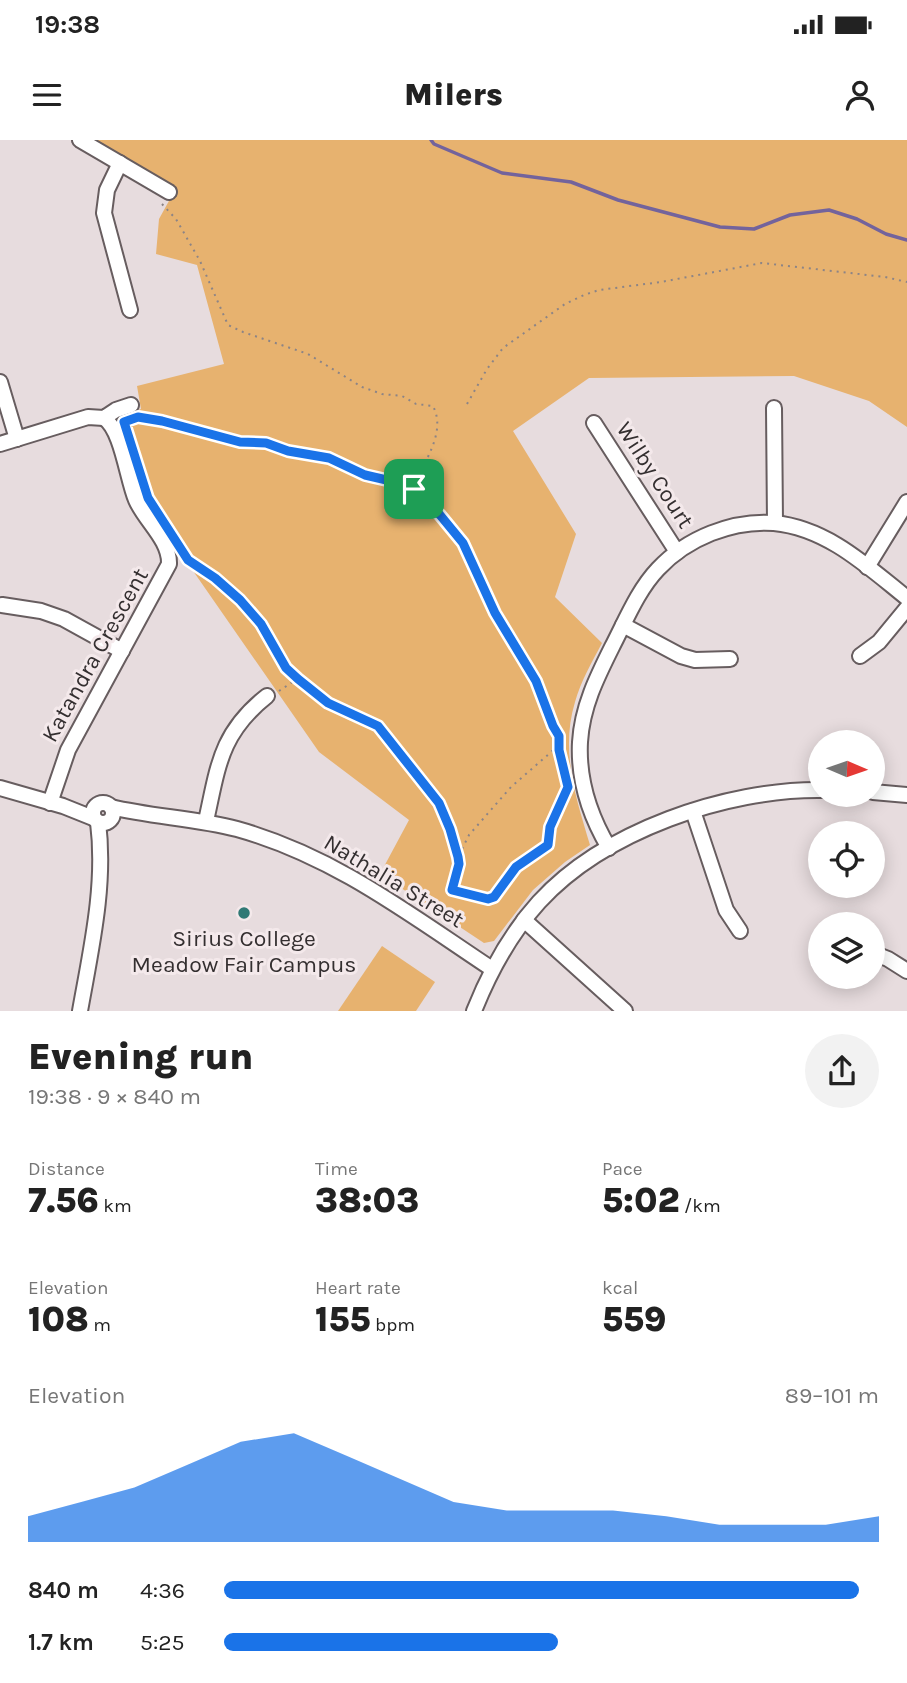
<!DOCTYPE html>
<html lang="en">
<head>
<meta charset="utf-8">
<style>
  body { margin:0; font-family:Karla,sans-serif; background:#f2f2f2; color:#222; height:100vh; display:flex; flex-direction:column; font-size:26px; white-space:nowrap }
  * { box-sizing:border-box; margin:0 }
  p { font-size:23px; color:#767676 }
  .icon { flex:none; width:38px; height:38px; fill:none; stroke:currentColor; stroke-width:2; stroke-linecap:round; stroke-linejoin:round }
  .map { position:relative; height:871px; overflow:hidden }
  .panel { display:flex; flex-direction:column; background:#fff; flex:1 }
  .panel>* { flex:none }
  .needle { width:46px; rotate:92deg }
  .buttons { position:absolute; left:808px; top:590px; display:grid; gap:14px }
  .buttons a { display:grid; place-items:center; width:77px; height:77px; border-radius:50%; background:#fff; box-shadow:0 4px 18px #0003; font-size:35px }
  .pin { position:absolute; display:grid; place-items:center; width:60px; height:60px; color:#fff; margin:-30px; border-radius:14px; box-shadow:0 4px 10px #0006 }
  .round { display:grid; place-items:center; flex:none; width:74px; height:74px; border-radius:37px; background:#f2f2f2 }
  .summary { display:flex; align-items:center; justify-content:space-between; height:119px; padding:0 28px }
  h1 { font-size:38px; font-weight:800; line-height:52px }
  .metrics { display:grid; grid-template-columns:repeat(3,1fr); gap:10px; height:119px; padding:7px 28px }
  .metrics div { display:grid; align-content:center }
  .metrics b { font-size:35px; font-weight:800 }
  .metrics small { font-size:19px; font-weight:400 }
  .metrics p { font-size:19px }
  .chart { height:196px; padding:14px 28px }
  .chart p { display:flex; justify-content:space-between }
  .chart svg { width:100%; height:126px; margin-top:7px; fill:#1a73e8; opacity:.7 }
  ul { padding:0 28px; list-style:none; font-size:23px }
  li { display:grid; grid-template-columns:112px 84px 1fr; align-items:center; height:52px }
  li i { height:18px; border-radius:9px; background:#1a73e8 }
  .status { display:flex; justify-content:space-between; align-items:center; height:49px; padding:0 35px; background:#fff; direction:ltr }
  .status svg { height:19px; fill:currentColor }
  header { display:flex; justify-content:space-between; align-items:center; height:91px; padding:0 28px; background:#fff; font-size:32px; font-weight:800 }
  .map>svg:first-child { display:block }
  .green { fill:#e7b26f }
  .lines { fill:none; stroke-linecap:round; stroke-linejoin:round }
  .stream { stroke:#73639c; stroke-width:3.5 }
  .minor-casing { stroke:#675d5f; stroke-width:18 }
  .path { stroke:#8c8486; stroke-width:2; stroke-dasharray:2 5; stroke-linecap:butt }
  .minor { stroke:#fff; stroke-width:14 }
  .route-casing { stroke:#fff; stroke-width:14 }
  .route { stroke:#1a73e8; stroke-width:9 }
  .poi-dot { fill:#307975; stroke:#f4e9eb; stroke-width:2.5 }
  .labels { text-anchor:middle; dominant-baseline:central; stroke-width:6; stroke-linejoin:round; paint-order:stroke }
  .street-label { font-size:23px; fill:#342f30; stroke:#f4e9eb }
  .poi-label { font-size:23px; fill:#342f30; stroke:#f4e9eb }
</style>
</head>
<body>
<div class="status"><b>19:38</b><svg viewBox="0 0 49 12"><path d="M0 12V9h3v3zM5 12V6h3v6zM10 12V3h3v9zM15 12V0h3v12zM26 1h20v11H26zM47 4h2v5h-2z"/></svg></div>
<header><svg class="icon" aria-label="menu" viewBox="0 0 24 24"><path d="M4 6h16M4 12h16M4 18h16"/></svg>Milers<svg class="icon" aria-label="person" viewBox="0 0 24 24"><circle cx="12" cy="8" r="4"/><path d="M4 21q1-7 8-7t8 7"/></svg></header>
<div class="map">
<svg width="907" height="871" viewBox="0 0 907 871">
  <rect width="100%" height="100%" fill="#e7dcde"/>
  <g class="green">
    <path d="M91 0H907V287L869 261 794 236 589 238 513 291 576 394 555 457 602 503C592 522 581 541 575 562 560 611 576 658 590 705L565 722 533 750 494 801 484 803 380 734 409 680 319 612 157 379 142 351 120 277 141 269 137 246 224 224 197 125 156 114 159 79 175 50Z"/>
    <path d="M382 806 435 842 416 871H338Z"/>
  </g>
  <g class="lines">
    <path class="stream" d="M431 0 434 4 502 33 571 42 618 60 720 87 754 89 790 75 829 70 857 79 886 94 907 100"/>
    <g class="minor-casing">
      <g id="minor">
        <path d="M80 0 169 52"/>
        <path d="M120 23 107 50 104 73 130 170"/>
        <path d="M0 242 17 299"/>
        <path d="M774 268 775 383"/>
        <path d="M594 283 677 412"/>
        <path d="M0 304 88 277 104 278 116 270 131 265"/>
        <path d="M867 427 907 362"/>
        <path d="M2 465 41 471 64 479 122 511"/>
        <path d="M623 485 681 516 695 520 730 519"/>
        <path d="M860 516 879 502 907 468"/>
        <path d="M0 648 63 666 93 678"/>
        <path d="M873 652 907 655"/>
        <circle cx="103" cy="673" r="10"/>
        <path d="M50 663 68 610 169 424C170 400 145 381 136 360 127 339 122 290 104 278"/>
        <path d="M111 667C152 677 195 678 237 689 334 716 409 774 492 829"/>
        <path d="M693 671 726 770 740 791"/>
        <path d="M206 681C218 627 220 593 267 556"/>
        <path d="M609 708C590 676 578 640 580 602 582 567 597 537 612 507 626 480 638 450 658 429 687 398 732 380 774 383 827 388 867 426 907 458"/>
        <path d="M524 780 625 871"/>
        <path d="M873 813 888 819 907 831"/>
        <path d="M80 871C91 809 106 745 98 682"/>
        <path d="M474 871C490 831 510 794 539 762 604 691 726 649 821 650"/>
      </g>
    </g>
    <g class="path">
      <path d="M162 64 176 79 200 121 228 185 243 192 308 214 362 247 382 254 402 256 416 264 433 266C447 293 423 322 414 347"/>
      <path d="M467 264 487 229 503 208 565 164 584 155 599 150 661 142 762 123 885 137 907 142"/>
      <path d="M138 277 162 281 240 302 266 303 288 311 329 318 364 335 404 344 414 349 440 375 463 403 495 473 536 541 553 586 559 596V610L568 647 550 687 548 705 516 727 494 757 488 759 452 750 459 724 458 717 450 689 439 663 378 586 328 563 298 539 286 528 261 484 240 460 215 438 186 417 148 358 124 282Z"/>
      <path d="M279 551 297 539"/>
      <path d="M459 715 469 695 511 647 558 606"/>
    </g>
    <use href="#minor" class="minor"/>
  </g>
  <g class="lines">
    <g class="route-casing">
      <path id="route" d="M138 277 162 281 240 302 266 303 288 311 329 318 365 335 404 344 414 349 440 375 463 403 495 473 536 541 553 586 559 596V610L568 647 550 687 548 705 516 727 494 757 488 759 452 750 459 724 458 717 450 689 439 663 378 586 328 563 298 539 286 528 261 484 240 460 215 438 188 420 148 358 124 282Z"/>
    </g>
    <use href="#route" class="route"/>
  </g>
  <circle class="poi-dot" cx="244" cy="773" r="7"/>
  <g class="labels">
    <g class="street-label">
      <text transform="translate(655 335) rotate(57)">Wilby Court</text>
      <text transform="translate(95 515) rotate(-61)">Katandra Crescent</text>
      <text transform="translate(394 741) rotate(31)">Nathalia Street</text>
    </g>
    <g class="poi-label">
      <text x="244" y="798">Sirius College<tspan x="244" dy="26">Meadow Fair Campus</tspan></text>
    </g>
  </g>
</svg>
<div class="buttons">
<a><svg class="needle" viewBox="-14 -14 28 28"><path d="M0-13l5 13h-10z" fill="#e53935"/><path d="M0 13l5-13h-10z" fill="#767676"/></svg></a>
<a><svg class="icon" aria-label="locate" viewBox="0 0 24 24"><circle cx="12" cy="12" r="6"/><path d="M12 2v4M12 18v4M2 12h4M18 12h4"/></svg></a>
<a><svg class="icon" aria-label="layers" viewBox="0 0 24 24"><path d="M12 4l9 5-9 5-9-5zM3 14l9 5 9-5"/></svg></a>
</div>
<div class="pin" style="left:414px;top:349px;background:#1e9e55"><svg class="icon" aria-label="arrive" viewBox="0 0 24 24"><path d="M6 21V4h12l-3 4 3 4H6"/></svg></div>
</div>
<section class="panel">
<div class="summary"><div><h1>Evening run</h1><p>19:38 · 9 × 840 m</p></div><a class="round"><svg class="icon" aria-label="share" viewBox="0 0 24 24"><path d="M12 15V3M7 8l5-5 5 5M5 13v7h14v-7"/></svg></a></div>
<div class="metrics">
<div><p>Distance</p><b>7.56<small> km</small></b></div>
<div><p>Time</p><b>38:03</b></div>
<div><p>Pace</p><b>5:02<small> /km</small></b></div>
</div>
<div class="metrics">
<div><p>Elevation</p><b>108<small> m</small></b></div>
<div><p>Heart rate</p><b>155<small> bpm</small></b></div>
<div><p>kcal</p><b>559</b></div>
</div>
<div class="chart"><p><span>Elevation</span>89–101 m</p>
<svg viewBox="0 0 160 44" preserveAspectRatio="none"><path d="M0 44V35L10 30L20 25L30 17L40 9L50 6L60 14L70 22L80 30L90 33L100 33L110 33L120 35L130 38L140 38L150 38L160 35V44z"/></svg>
</div>
<ul>
<li><b>840 m</b>4:36<i style="width:97%"></i></li>
<li><b>1.7 km</b>5:25<i style="width:51%"></i></li>
</ul>
</section>
</body>
</html>
